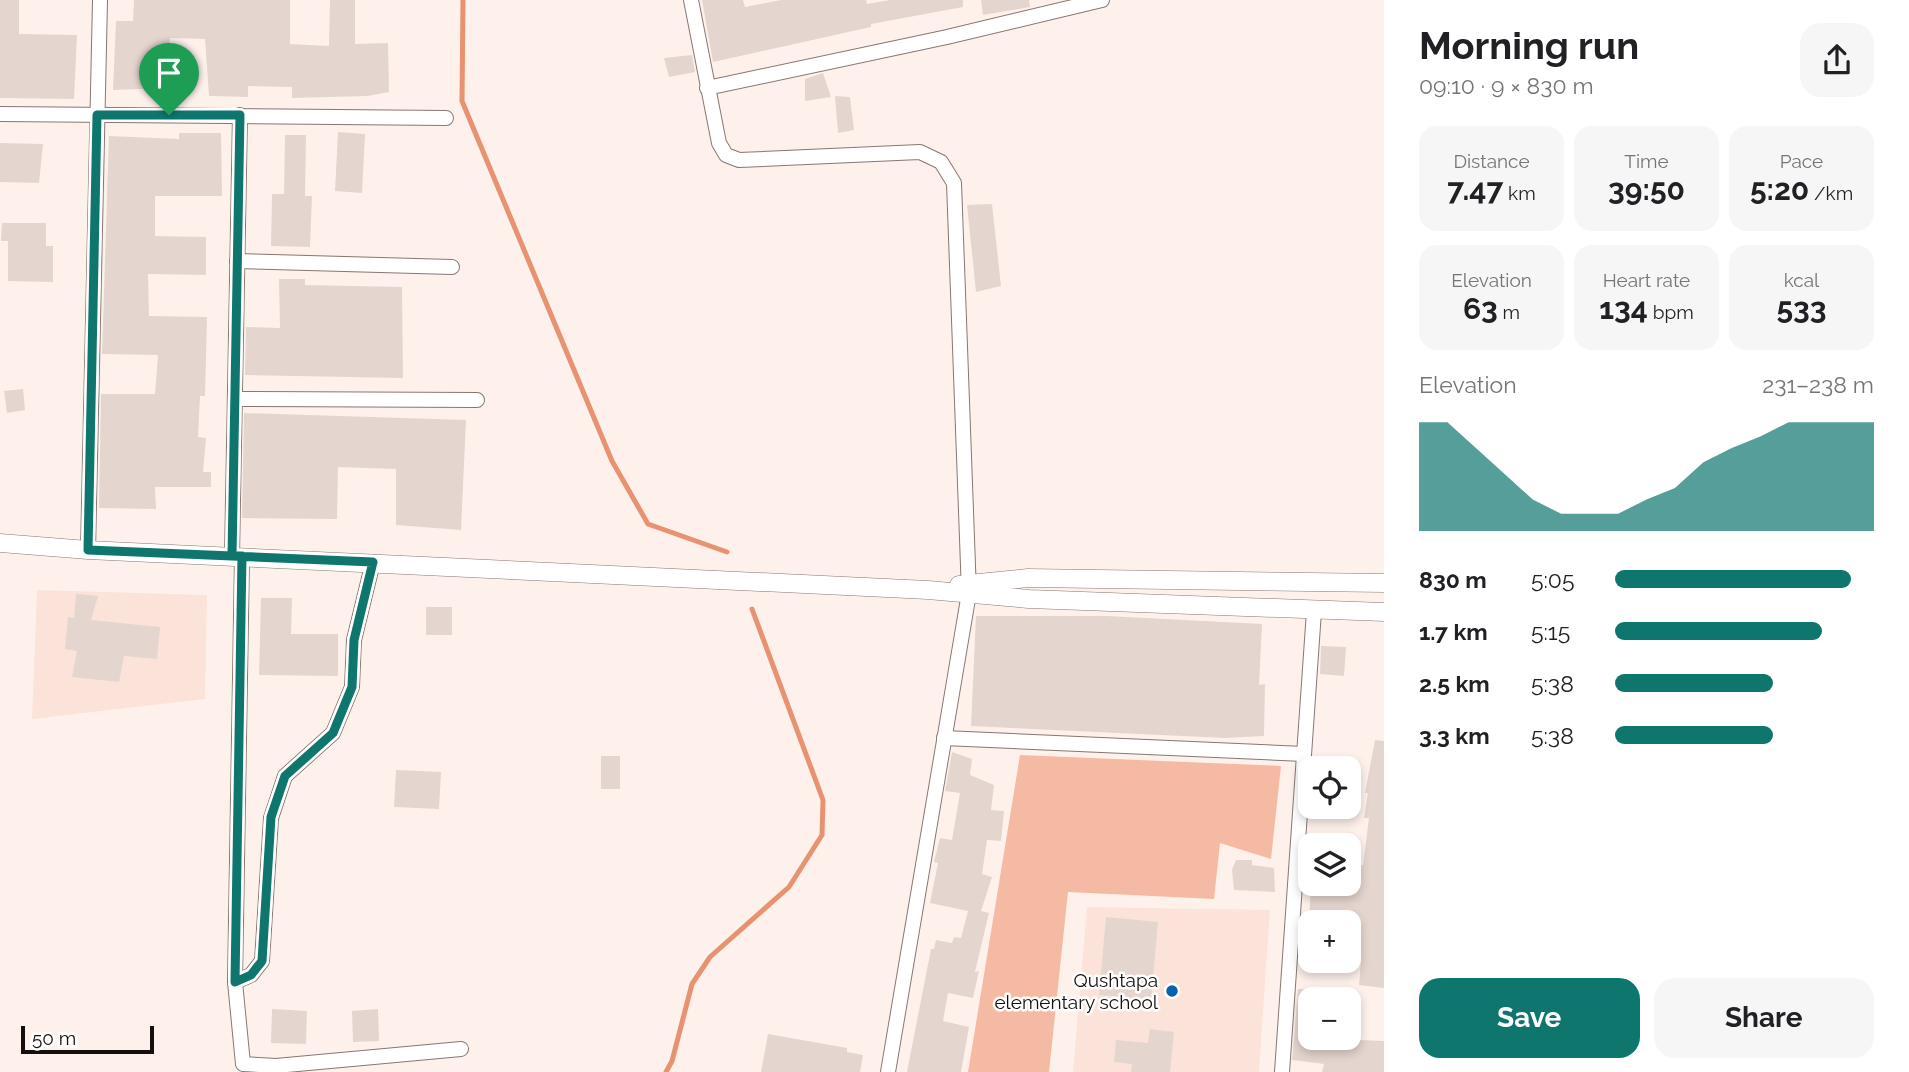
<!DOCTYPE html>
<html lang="en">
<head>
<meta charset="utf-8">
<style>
  body { margin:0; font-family:Raleway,sans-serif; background:#f6f6f6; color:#202124; height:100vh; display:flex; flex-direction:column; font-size:26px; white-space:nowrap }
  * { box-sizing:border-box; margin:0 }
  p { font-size:23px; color:#757577 }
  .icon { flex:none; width:38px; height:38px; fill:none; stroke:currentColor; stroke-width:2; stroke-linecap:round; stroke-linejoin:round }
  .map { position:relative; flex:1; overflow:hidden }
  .sheet { display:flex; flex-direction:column; background:#fff; width:525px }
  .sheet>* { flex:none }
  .buttons { position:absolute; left:1298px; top:756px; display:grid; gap:14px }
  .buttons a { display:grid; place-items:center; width:63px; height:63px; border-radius:14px; background:#fff; box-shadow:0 4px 10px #0003; font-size:35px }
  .scale { position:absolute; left:21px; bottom:18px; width:133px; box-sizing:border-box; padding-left:7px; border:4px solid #140f0d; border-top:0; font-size:19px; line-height:24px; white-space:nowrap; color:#140f0d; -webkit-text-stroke:5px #fff; paint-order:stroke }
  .pin { position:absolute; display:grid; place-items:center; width:60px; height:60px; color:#fff; margin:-72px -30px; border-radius:50% 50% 50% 0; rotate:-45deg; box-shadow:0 0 7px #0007 }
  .pin .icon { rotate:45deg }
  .round { display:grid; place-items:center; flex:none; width:74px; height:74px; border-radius:21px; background:#f6f6f6 }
  .head { display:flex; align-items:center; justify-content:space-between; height:119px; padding:0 35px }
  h1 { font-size:38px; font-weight:700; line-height:52px }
  .figures { display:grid; grid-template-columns:repeat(3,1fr); gap:10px; height:119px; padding:7px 35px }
  .figures div { display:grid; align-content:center; border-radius:18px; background:#f6f6f6; text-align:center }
  .figures b { font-size:30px; font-weight:700 }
  .figures small { font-size:19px; font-weight:400 }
  .figures p { font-size:19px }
  .chart { height:196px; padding:14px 35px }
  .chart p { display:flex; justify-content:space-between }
  .chart svg { width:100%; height:126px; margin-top:7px; fill:#0f766e; opacity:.7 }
  .button { display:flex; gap:14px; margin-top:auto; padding:14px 35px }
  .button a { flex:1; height:80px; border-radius:21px; background:#0f766e; color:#fff; font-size:28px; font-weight:700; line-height:80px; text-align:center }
  .button a+a { background:#f6f6f6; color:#202124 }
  ul { padding:0 35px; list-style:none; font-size:23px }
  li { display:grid; grid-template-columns:112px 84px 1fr; align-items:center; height:52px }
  li i { height:18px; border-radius:9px; background:#0f766e }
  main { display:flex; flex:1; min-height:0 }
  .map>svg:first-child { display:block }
  .built { fill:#fbe3d9 }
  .green { fill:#f5baa4 }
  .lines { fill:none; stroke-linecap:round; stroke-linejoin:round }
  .stream { stroke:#e79270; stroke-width:5 }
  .building { fill:#e5d5cf }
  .minor-casing { stroke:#867772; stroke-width:16 }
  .tertiary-casing { stroke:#867772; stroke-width:19 }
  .minor { stroke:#fff; stroke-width:14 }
  .tertiary { stroke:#fff; stroke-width:18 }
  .route-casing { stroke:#fff; stroke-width:14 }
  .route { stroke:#0f766e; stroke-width:9 }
  .poi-dot { fill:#0862b0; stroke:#fff; stroke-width:2.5 }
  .labels { text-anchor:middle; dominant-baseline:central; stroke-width:5; stroke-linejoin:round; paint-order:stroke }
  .poi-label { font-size:19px; fill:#140f0d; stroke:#fff; text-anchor:end }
</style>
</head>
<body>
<main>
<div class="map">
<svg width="1384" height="1072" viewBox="0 0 1384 1072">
  <rect width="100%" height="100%" fill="#fef1ec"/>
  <g class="built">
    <path d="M37 590 207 595 205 699 32 719Z"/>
    <path d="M1087 907 1270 910 1259 1072H1073Z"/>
  </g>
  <path class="green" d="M1020 755 1281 766 1271 859 1220 843 1214 899 1068 892 1049 1072H968Z"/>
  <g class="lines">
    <g class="stream">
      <path d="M463 0 462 101 612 461 648 524 727 552"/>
      <path d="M666 1072 672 1061 692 984 710 957 789 887 822 835 823 800 752 609"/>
    </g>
  </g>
  <g class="building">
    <path d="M0 0H19V34L77 35 74 99 0 98Z"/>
    <path d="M134 0H290V44L329 46 330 0H355V44L388 43 389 92 368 96 292 98V87L248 86V97L209 96 205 39 170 38 166 88 113 90 116 21H133Z"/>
    <path d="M702 0H743L745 7 781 0H866L867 4 890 0H963V7L871 24V27L713 62Z"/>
    <path d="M981 0H1029L1030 7 983 15Z"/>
    <path d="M692 55 695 72 669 77 664 58Z"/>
    <path d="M823 73 831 97 805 101V79Z"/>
    <path d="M835 96 850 97 854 130 838 133Z"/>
    <path d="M338 132 365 134 362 193 335 191Z"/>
    <path d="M179 133H221L222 196H155V236L206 237V275L148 274 149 316 207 317 205 396H200L198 437 206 438 203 472H211V487H155L156 509 99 508 101 394H155L158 355 102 354 109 136 179 139Z"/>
    <path d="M285 135H306L305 196H312L310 247 271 246 272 194H284Z"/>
    <path d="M0 143 43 144 39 183 0 182Z"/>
    <path d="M992 204 1001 286 976 292 967 205Z"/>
    <path d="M2 223H46V246H53V282L8 281V241H1Z"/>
    <path d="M279 279H305V285L402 287 403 378 245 375 246 327 280 328Z"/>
    <path d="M23 389 25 410 7 413 4 391Z"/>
    <path d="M244 413 466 420 461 530 396 525V469L338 467 337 519 242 518Z"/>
    <path d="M76 594 98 596 91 620 160 627 157 659 124 656 119 682 72 677 77 651 65 649 68 617 74 618Z"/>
    <path d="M261 598H292L291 634H338V676L259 675Z"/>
    <rect x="426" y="607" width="26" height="28"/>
    <path d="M976 616H1107L1262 624 1259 685 1265 684 1264 736 1225 738 971 726Z"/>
    <path d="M1321 646 1346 647 1344 676 1320 674Z"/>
    <path d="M1375 740 1384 741V988L1359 985 1361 960 1349 959V922H1309L1311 884H1349V866L1363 865 1369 818H1364L1368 793H1365Z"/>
    <path d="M952 752 972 759 970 775 994 785 991 810 1004 811 1001 841 987 840 982 874 992 877 981 911 989 913 975 972 979 971 973 998 948 993 943 1021 969 1027 961 1072H907L931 949H934L936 940 952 943 954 937 961 938 968 911 930 903 938 863 934 862 940 838 952 840 960 793 945 791Z"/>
    <rect x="601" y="756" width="19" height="33"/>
    <path d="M396 770 441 772 439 809 394 807Z"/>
    <path d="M1236 860H1252V865L1274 868 1275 892 1234 890 1232 870Z"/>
    <path d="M1106 917 1158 922 1151 1000 1099 995Z"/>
    <path d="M1298 989H1311V1038L1384 1041V1072H1322L1324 1064 1292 1060Z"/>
    <path d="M272 1009 307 1011 306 1044 271 1043Z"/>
    <path d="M378 1009 379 1041 353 1042 352 1011Z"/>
    <path d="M1150 1029 1174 1032 1170 1072H1131L1132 1064 1114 1062 1116 1040 1148 1043Z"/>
    <path d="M768 1034 847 1048V1052L863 1055 860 1072H761Z"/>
  </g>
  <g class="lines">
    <g class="minor-casing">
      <g id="minor">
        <path d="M691 0 719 143 726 155 739 160 920 152 941 162 954 183 969 593 888 1072"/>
        <path d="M707 88 947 37 1102 0"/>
        <path d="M0 114 446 118"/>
        <path d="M237 261 452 267"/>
        <path d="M235 399 477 400"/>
        <path d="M88 550 100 0"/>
        <path d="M232 556 240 115"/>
        <path d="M242 556 235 982 243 1064 276 1066 461 1049"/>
        <path d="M944 738 1304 754"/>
        <path d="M235 982 251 975 262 961 271 818 285 776 333 733 352 687 354 640 373 562"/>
        <path d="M1282 1072 1314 611"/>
      </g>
    </g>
    <g class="tertiary-casing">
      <g id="tertiary">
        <path d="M0 543 88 550 928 590 1029 599 1384 612"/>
        <path d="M959 585 1028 578 1384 583"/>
      </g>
    </g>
    <use href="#minor" class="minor"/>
    <use href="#tertiary" class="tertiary"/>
  </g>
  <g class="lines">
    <g class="route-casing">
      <path id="route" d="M169 115H240L232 556H242L235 982 251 975 262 961 271 817 285 776 333 733 352 687 354 640 373 562 88 550 97 115H169"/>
    </g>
    <use href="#route" class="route"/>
  </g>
  <circle class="poi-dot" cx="1172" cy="991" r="7"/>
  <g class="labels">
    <g class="poi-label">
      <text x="1158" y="980">Qushtapa<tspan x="1158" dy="22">elementary school</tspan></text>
    </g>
  </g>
</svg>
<div class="buttons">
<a><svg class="icon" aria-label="locate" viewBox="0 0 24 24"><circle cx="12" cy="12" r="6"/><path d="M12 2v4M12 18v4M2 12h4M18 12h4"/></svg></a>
<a><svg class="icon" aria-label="layers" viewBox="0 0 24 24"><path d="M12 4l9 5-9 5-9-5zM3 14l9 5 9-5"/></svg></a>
<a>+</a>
<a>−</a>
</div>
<div class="scale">50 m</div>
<div class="pin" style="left:169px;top:115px;background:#1e9e55"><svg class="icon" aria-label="arrive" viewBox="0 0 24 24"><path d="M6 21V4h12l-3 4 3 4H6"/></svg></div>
</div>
<section class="sheet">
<div class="head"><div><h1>Morning run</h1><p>09:10 · 9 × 830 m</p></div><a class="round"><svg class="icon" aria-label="share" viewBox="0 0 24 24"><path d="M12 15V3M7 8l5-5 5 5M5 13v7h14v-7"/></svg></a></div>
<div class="figures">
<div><p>Distance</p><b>7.47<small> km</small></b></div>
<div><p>Time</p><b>39:50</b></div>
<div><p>Pace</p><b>5:20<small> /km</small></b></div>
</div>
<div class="figures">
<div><p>Elevation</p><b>63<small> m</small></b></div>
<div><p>Heart rate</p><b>134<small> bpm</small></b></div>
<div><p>kcal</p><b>533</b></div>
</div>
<div class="chart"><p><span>Elevation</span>231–238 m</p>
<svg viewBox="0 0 160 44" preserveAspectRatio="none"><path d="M0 44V6L10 6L20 15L30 24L40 33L50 38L60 38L70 38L80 33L90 29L100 20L110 15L120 11L130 6L140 6L150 6L160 6V44z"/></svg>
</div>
<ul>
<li><b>830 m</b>5:05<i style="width:91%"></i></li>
<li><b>1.7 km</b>5:15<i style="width:80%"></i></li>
<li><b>2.5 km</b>5:38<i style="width:61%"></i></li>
<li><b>3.3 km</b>5:38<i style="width:61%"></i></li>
</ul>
<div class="button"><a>Save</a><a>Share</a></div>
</section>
</main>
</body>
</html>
